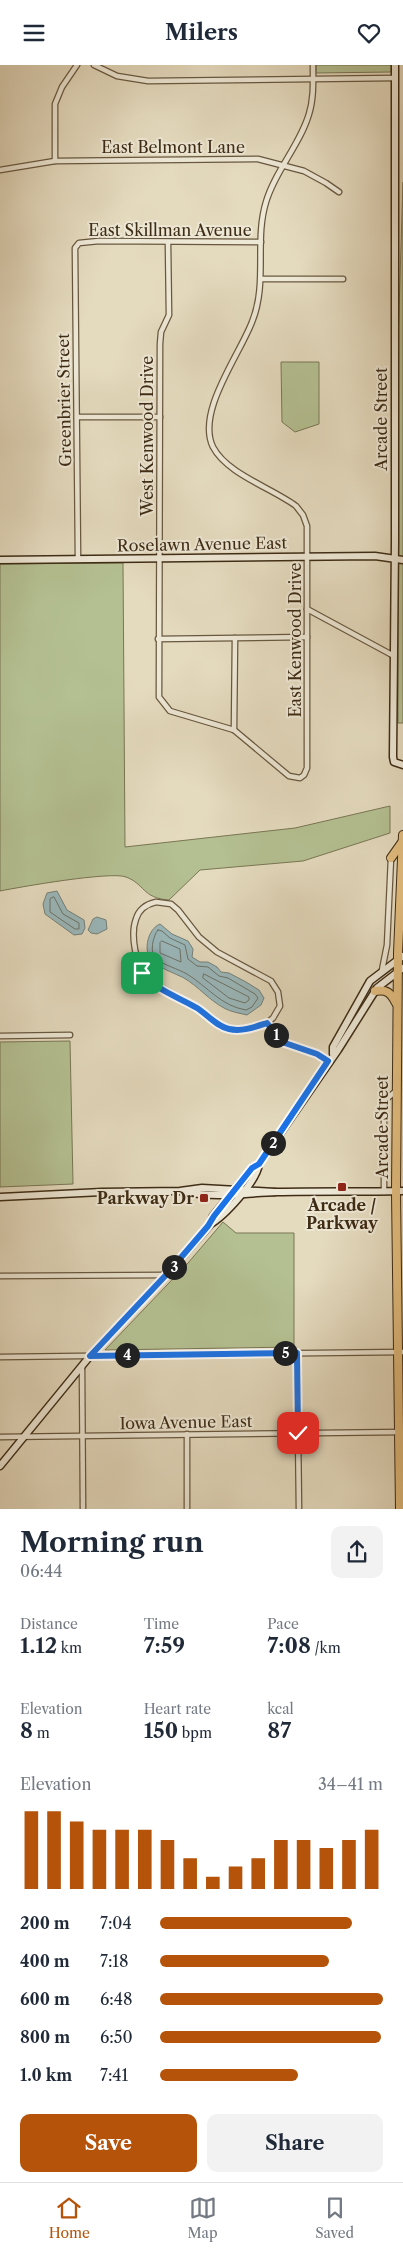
<!DOCTYPE html>
<html lang="en">
<head>
<meta charset="utf-8">
<style>
  body { margin:0; font-family:"Libre Caslon Text",serif; background:#f2f2f3; color:#1f2937; height:100vh; display:flex; flex-direction:column; font-size:19px; white-space:nowrap }
  * { box-sizing:border-box; margin:0 }
  p { font-size:16px; color:#747a83 }
  .icon { flex:none; width:28px; height:28px; fill:none; stroke:currentColor; stroke-width:2; stroke-linecap:round; stroke-linejoin:round }
  .map { position:relative; height:1444px; overflow:hidden }
  .drawer { display:flex; flex-direction:column; background:#fff; flex:1 }
  .drawer>* { flex:none }
  .pin { position:absolute; display:grid; place-items:center; width:42px; height:42px; color:#fff; margin:-21px; border-radius:10px; box-shadow:0 2px 8px #0006 }
  .km { position:absolute; width:25px; height:25px; margin:-12px; border-radius:50%; background:#222; color:#fff; font-size:14px; line-height:25px; text-align:center }
  .round { display:grid; place-items:center; flex:none; width:52px; height:52px; border-radius:10px; background:#f2f2f3 }
  .head { display:flex; align-items:center; justify-content:space-between; height:85px; padding:0 20px }
  h1 { font-size:28px; font-weight:800; line-height:38px }
  .figures { display:grid; grid-template-columns:repeat(3,1fr); gap:8px; height:85px; padding:5px 20px }
  .figures div { display:grid; align-content:center }
  .figures b { font-size:21px; font-weight:800 }
  .figures small { font-size:14px; font-weight:400 }
  .figures p { font-size:14px }
  .chart { height:140px; padding:10px 20px }
  .chart p { display:flex; justify-content:space-between }
  .chart svg { width:100%; height:90px; margin-top:5px; stroke:#b45309; stroke-width:6 }
  .button { display:flex; gap:10px; margin-top:auto; padding:10px 20px }
  .button a { flex:1; height:58px; border-radius:10px; background:#b45309; color:#fff; font-size:20px; font-weight:800; line-height:58px; text-align:center }
  .button a+a { background:#f2f2f3; color:#1f2937 }
  ul { padding:0 20px; list-style:none; font-size:16px }
  li { display:grid; grid-template-columns:80px 60px 1fr; align-items:center; height:38px }
  li i { height:12px; border-radius:6px; background:#b45309 }
  header { display:flex; justify-content:space-between; align-items:center; height:65px; padding:0 20px; background:#fff; font-size:22px; font-weight:800 }
  .tab-bar { display:flex; justify-content:space-around; align-items:center; height:70px; border-top:1px solid #e0e1e3; background:#fff; font-size:14px; color:#747a83 }
  .tab-bar a { display:grid; justify-items:center; gap:2px }
  .tab-bar .active { color:#b45309 }
  .map>svg:first-child { display:block }
  .green { fill:#b4c092; stroke:#797654 }
  .water { fill:#9ab8bc; stroke:#758079 }
  .lines { fill:none; stroke-linecap:round; stroke-linejoin:round }
  .shore { stroke:#6c7268; stroke-width:1 }
  .street-casing { stroke:#68583f; stroke-width:7 }
  .secondary-casing { stroke:#3e2c15; stroke-width:9 }
  .primary-casing { stroke:#3e2c15; stroke-width:10 }
  .street { stroke:#ede7d5; stroke-width:4.5 }
  .secondary { stroke:#ede7d5; stroke-width:6 }
  .primary { stroke:#e2bd7f; stroke-width:8 }
  .route-casing { stroke:#fff; stroke-width:10 }
  .route { stroke:#1a73e8; stroke-width:6 }
  .poi-dot { fill:#8f2418; stroke:#ede7d5; stroke-width:2 }
  .labels { text-anchor:middle; dominant-baseline:central; stroke-width:4; stroke-linejoin:round; paint-order:stroke }
  .street-label { font-size:16px; fill:#3e2c15; stroke:#ede7d5 }
  .poi-label { font-size:16px; font-weight:bold; fill:#3e2c15; stroke:#ede7d5; text-anchor:end }
</style>
</head>
<body>
<header><svg class="icon" aria-label="menu" viewBox="0 0 24 24"><path d="M4 6h16M4 12h16M4 18h16"/></svg>Milers<svg class="icon" aria-label="heart" viewBox="0 0 24 24"><path d="M12 20l-8-8c-3-5 5-10 8-4 3-6 11-1 8 4z"/></svg></header>
<div class="map">
<svg width="403" height="1445" viewBox="0 0 403 1445">
  <rect width="100%" height="100%" fill="#e4dabe"/>
  <filter id="stains"><feTurbulence type="fractalNoise" baseFrequency=".004" numOctaves="4"/><feColorMatrix values="0 0 0 0 .2 0 0 0 0 .09 0 0 0 0 .02 0 0 0 .5 -.17"/></filter>
  <radialGradient id="worn" r=".72"><stop offset=".6" stop-color="#630" stop-opacity="0"/><stop offset="1" stop-color="#630" stop-opacity=".3"/></radialGradient>
  <g class="green">
    <path d="M316 0H391V7L316 8Z"/>
    <path d="M403 117V658H398V278Z"/>
    <path d="M281 297H319V359L295 367 282 357Z"/>
    <path d="M123 498 125 782 295 763 390 741V768L303 796 200 805 169 835C142 833 145 819 126 812 111 806 20 822 0 826V499Z"/>
    <path d="M70 976 73 1119 0 1122V977Z"/>
    <path d="M223 1157 236 1168H294V1282L105 1285 188 1198Z"/>
  </g>
  <g class="water">
    <path d="M57 826 67 845 84 855 85 863 82 869 74 870 45 849 43 839 47 828Z"/>
    <path d="M97 852 106 855 107 864 97 869 91 868 88 865 93 854Z"/>
    <path d="M160 859 172 869 188 876 193 884 192 892 200 897H208L217 902 221 907 229 908 246 917 259 925 264 933 261 940 247 950C239 948 231 947 224 943 209 935 199 922 184 913 178 910 154 900 151 896 143 884 148 864 160 859Z"/>
  </g>
  <g class="lines">
    <g class="shore">
      <path d="M54 832 63 849 79 858V864H75L50 847V834Z"/>
      <path d="M158 865 162 866 170 873 185 880 188 894 197 901 208 902 219 911 228 913 255 929 258 933 252 942 246 945C221 941 208 922 187 909 178 904 164 900 156 894 149 889 153 870 158 865Z"/>
      <path d="M162 876 180 884 181 897 160 888V878Z"/>
      <path d="M204 909 249 932V935L245 938 229 933 203 913Z"/>
    </g>
    <g class="street-casing">
      <g id="street">
        <path d="M94 0 117 11 148 16 395 13"/>
        <path d="M55 96V39L62 22 77 0"/>
        <path d="M0 105 55 96 258 94 304 106 326 118 339 127"/>
        <path d="M168 178 169 250 161 267 160 279 159 632 170 646 234 665 289 711 300 713 304 710 307 703V461L303 450 296 441C272 423 227 409 213 382 196 347 239 291 252 257 268 218 254 176 266 137 275 106 300 80 309 49 314 33 313 16 313 0"/>
        <path d="M262 214H343"/>
        <path d="M77 352H160"/>
        <path d="M78 494 75 183 79 178 99 176 261 177"/>
        <path d="M307 544 394 591"/>
        <path d="M158 574 307 572"/>
        <path d="M234 665 235 573"/>
        <path d="M156 837 171 839 178 845 199 872 217 887 271 916 278 927 280 941 273 953 267 958 249 964H231L220 961 199 944 147 914C136 901 130 870 136 854 139 844 147 839 156 837Z"/>
        <path d="M382 905 387 880 391 793"/>
        <path d="M267 958 282 977 317 989 329 997"/>
        <path d="M0 971 70 970"/>
        <path d="M384 1127V1036L396 1026"/>
        <path d="M0 1211 166 1210"/>
        <path d="M297 1288 299 1445"/>
        <path d="M0 1292 403 1287"/>
        <path d="M82 1301 83 1445"/>
        <path d="M187 1369V1445"/>
        <path d="M0 1372 403 1367"/>
      </g>
    </g>
    <g class="secondary-casing">
      <g id="secondary">
        <path d="M395 0V478L393 692 394 697 403 700"/>
        <path d="M0 495 375 491 403 495"/>
        <path d="M333 989V982L370 916 403 891"/>
        <path d="M186 1127C216 1133 246 1128 277 1127 319 1126 361 1127 403 1126"/>
        <path d="M0 1132 102 1127 180 1126 202 1123 275 1127"/>
        <path d="M209 1160C224 1152 257 1116 259 1099"/>
        <path d="M0 1401 90 1291 166 1210 209 1161 213 1151 252 1103 259 1099 338 985 377 923 403 903"/>
      </g>
    </g>
    <g class="primary-casing">
      <g id="primary">
        <path d="M391 793 403 776"/>
        <path d="M375 926C387 924 391 928 396 938"/>
        <path d="M400 1445 396 1127 398 888 403 770"/>
      </g>
    </g>
    <use href="#street" class="street"/>
    <use href="#secondary" class="secondary"/>
    <use href="#primary" class="primary"/>
  </g>
  <g class="lines">
    <g class="route-casing">
      <path id="route" d="M142 908C156 925 178 932 197 943 208 950 216 961 229 964 242 967 255 962 267 958L282 977 317 989 328 996 259 1099 252 1103 214 1151 208 1161 166 1210 90 1291 297 1288 298 1368"/>
    </g>
    <use href="#route" class="route"/>
  </g>
  <g class="poi-dot">
    <rect x="337" y="1117" width="10" height="10" rx="2.5"/>
    <rect x="199" y="1128" width="10" height="10" rx="2.5"/>
  </g>
  <g class="labels">
    <g class="street-label">
      <text x="173" y="82">East Belmont Lane</text>
      <text x="170" y="165">East Skillman Avenue</text>
      <text transform="translate(64 335) rotate(-91)">Greenbrier Street</text>
      <text transform="translate(381 354) rotate(-90)">Arcade Street</text>
      <text transform="translate(147 371) rotate(-90)">West Kenwood Drive</text>
      <text transform="translate(202 479) rotate(-1)">Roselawn Avenue East</text>
      <text transform="translate(295 575) rotate(-90)">East Kenwood Drive</text>
      <text transform="translate(382 1062) rotate(-90)">Arcade Street</text>
      <text transform="translate(186 1357) rotate(-1)">Iowa Avenue East</text>
    </g>
    <g class="poi-label">
      <text x="194" y="1133">Parkway Dr</text>
      <text x="342" y="1140" text-anchor="middle">Arcade /<tspan x="342" dy="18">Parkway</tspan></text>
    </g>
  </g>
  <rect width="100%" height="100%" filter="url(#stains)"/>
  <rect width="100%" height="100%" fill="url(#worn)"/>
</svg>
<div class="pin" style="left:142px;top:908px;background:#1e9e55"><svg class="icon" aria-label="arrive" viewBox="0 0 24 24"><path d="M6 21V4h12l-3 4 3 4H6"/></svg></div>
<div class="pin" style="left:298px;top:1368px;background:#d93025"><svg class="icon" aria-label="check" viewBox="0 0 24 24"><path d="M5 12l5 5 9-10"/></svg></div>
<b class="km" style="left:276px;top:970px">1</b>
<b class="km" style="left:273px;top:1078px">2</b>
<b class="km" style="left:174px;top:1202px">3</b>
<b class="km" style="left:127px;top:1290px">4</b>
<b class="km" style="left:285px;top:1288px">5</b>
</div>
<section class="drawer">
<div class="head"><div><h1>Morning run</h1><p>06:44</p></div><a class="round"><svg class="icon" aria-label="share" viewBox="0 0 24 24"><path d="M12 15V3M7 8l5-5 5 5M5 13v7h14v-7"/></svg></a></div>
<div class="figures">
<div><p>Distance</p><b>1.12<small> km</small></b></div>
<div><p>Time</p><b>7:59</b></div>
<div><p>Pace</p><b>7:08<small> /km</small></b></div>
</div>
<div class="figures">
<div><p>Elevation</p><b>8<small> m</small></b></div>
<div><p>Heart rate</p><b>150<small> bpm</small></b></div>
<div><p>kcal</p><b>87</b></div>
</div>
<div class="chart"><p><span>Elevation</span>34–41 m</p>
<svg viewBox="0 0 160 44" preserveAspectRatio="none"><path d="M5 44V6M15 44V6M25 44V11M35 44V15M45 44V15M55 44V15M65 44V20M75 44V29M85 44V38M95 44V33M105 44V29M115 44V20M125 44V20M135 44V24M145 44V20M155 44V15"/></svg>
</div>
<ul>
<li><b>200 m</b>7:04<i style="width:86%"></i></li>
<li><b>400 m</b>7:18<i style="width:76%"></i></li>
<li><b>600 m</b>6:48<i style="width:100%"></i></li>
<li><b>800 m</b>6:50<i style="width:99%"></i></li>
<li><b>1.0 km</b>7:41<i style="width:62%"></i></li>
</ul>
<div class="button"><a>Save</a><a>Share</a></div>
</section>
<nav class="tab-bar">
<a class="active"><svg class="icon" aria-label="home" viewBox="0 0 24 24"><path d="M3 11l9-7 9 7M6 9v11h12V9"/></svg>Home</a>
<a><svg class="icon" aria-label="map" viewBox="0 0 24 24"><path d="M3 6l6-2 6 2 6-2v14l-6 2-6-2-6 2zM9 4v14M15 6v14"/></svg>Map</a>
<a><svg class="icon" aria-label="saved" viewBox="0 0 24 24"><path d="M7 4h10v16l-5-4-5 4z"/></svg>Saved</a>
</nav>
</body>
</html>
